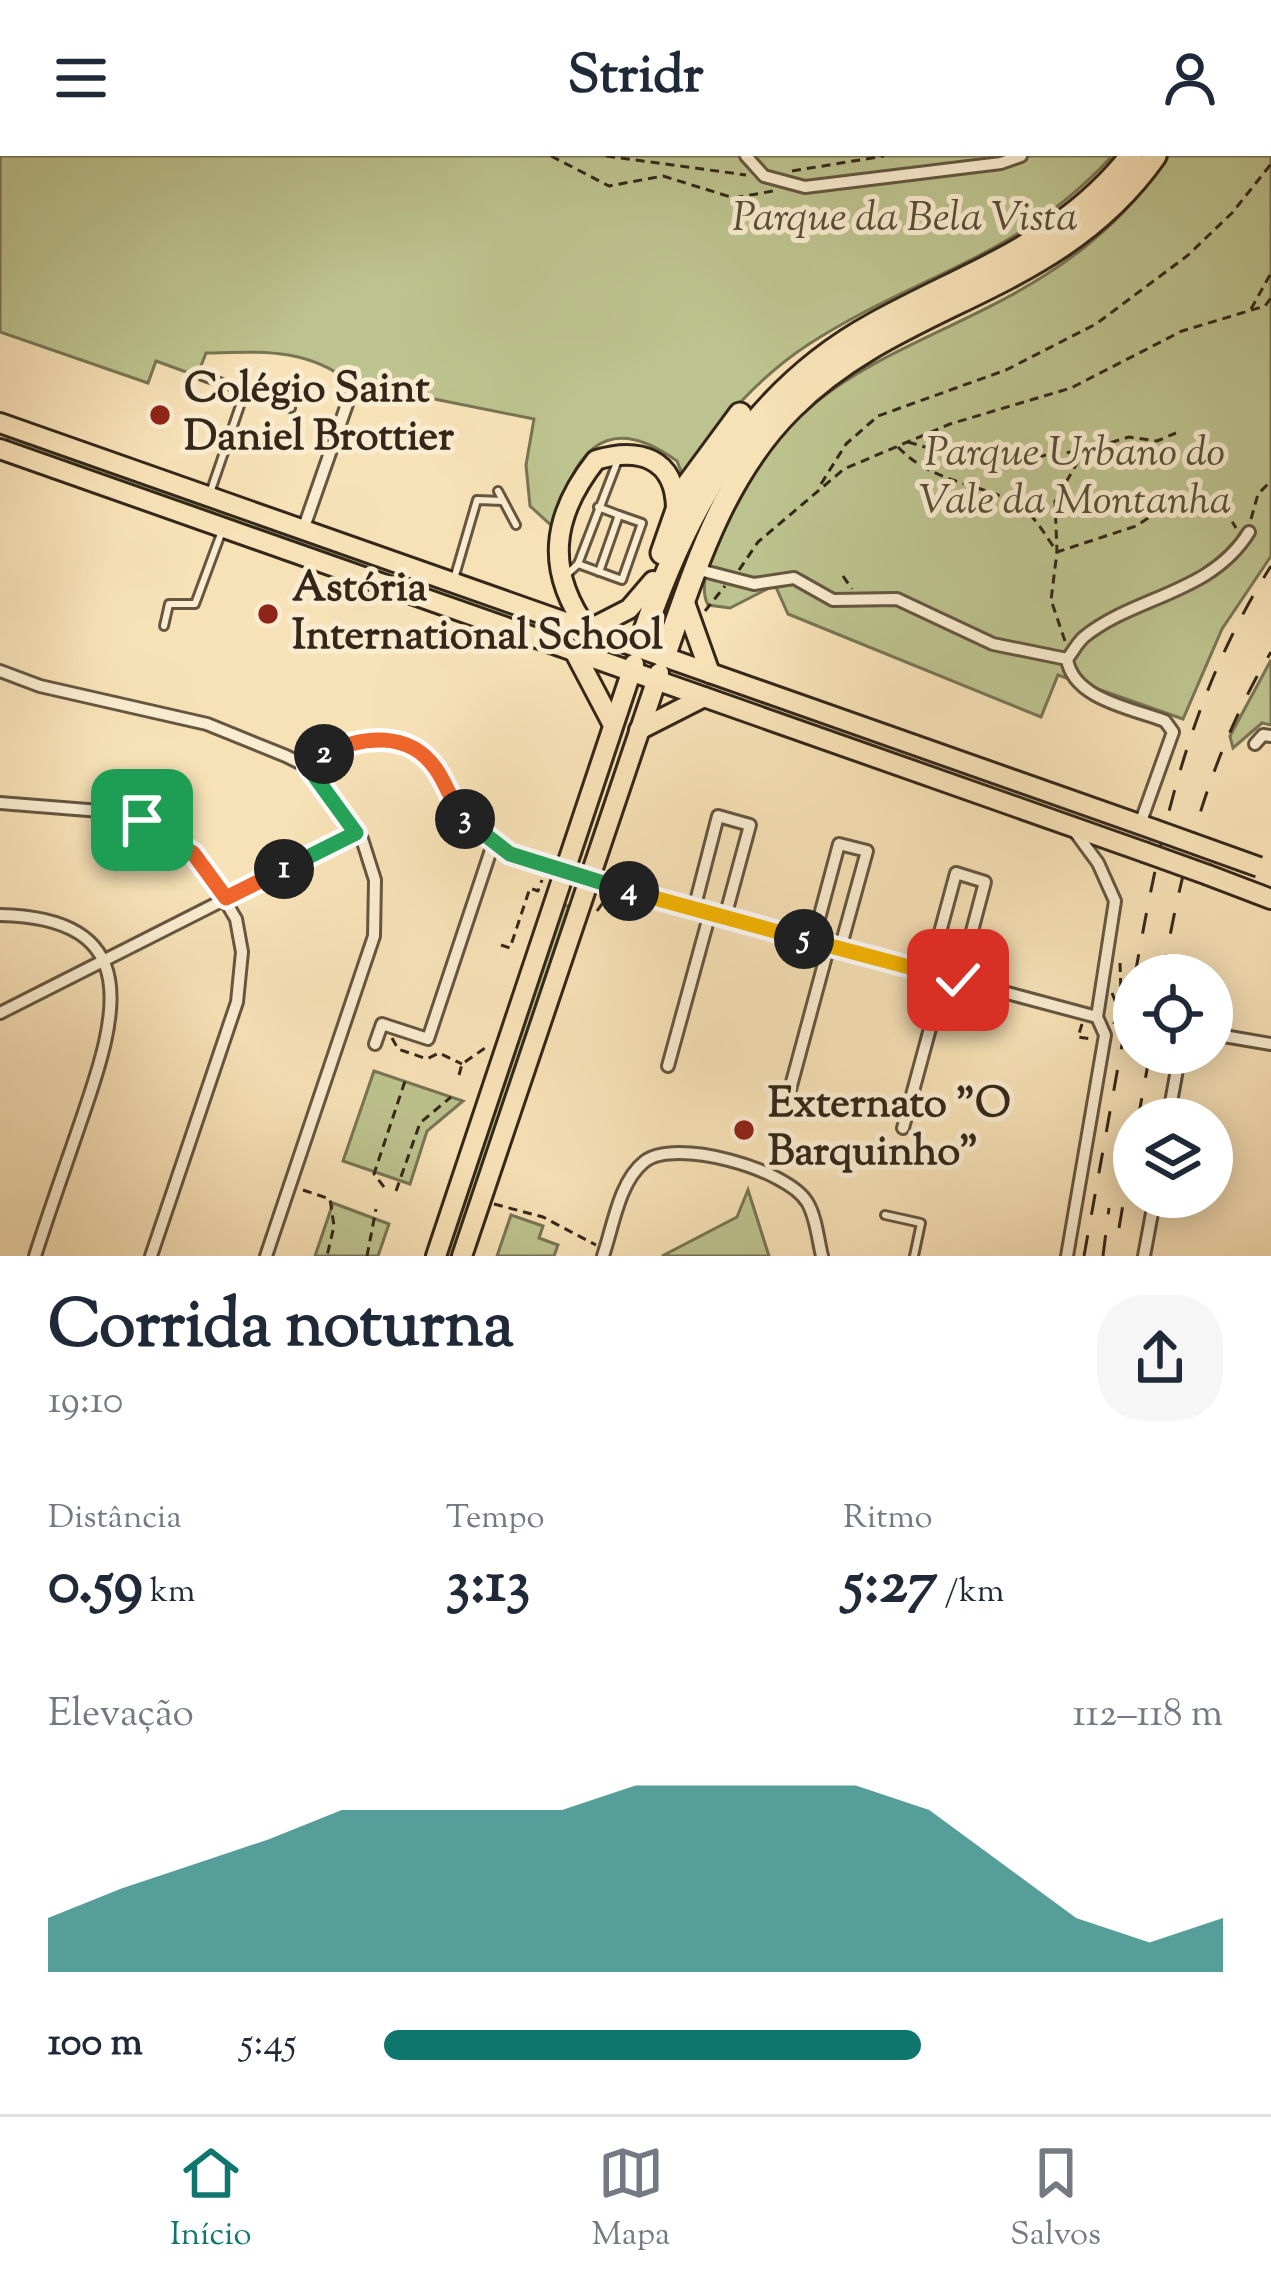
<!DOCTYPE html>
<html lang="pt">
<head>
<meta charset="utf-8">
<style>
  body { margin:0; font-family:"Sorts Mill Goudy",serif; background:#f6f6f7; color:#1f2937; height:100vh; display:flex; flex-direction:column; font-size:45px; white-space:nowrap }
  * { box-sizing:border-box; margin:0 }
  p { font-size:39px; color:#747a83 }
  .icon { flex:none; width:66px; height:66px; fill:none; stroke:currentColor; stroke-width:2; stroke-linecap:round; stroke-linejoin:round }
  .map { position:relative; height:1100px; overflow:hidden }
  .panel { display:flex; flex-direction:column; background:#fff; flex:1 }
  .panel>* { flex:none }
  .buttons { position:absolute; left:1113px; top:798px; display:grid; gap:24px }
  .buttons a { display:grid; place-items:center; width:120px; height:120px; border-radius:50%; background:#fff; box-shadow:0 6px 30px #0003; font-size:60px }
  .pin { position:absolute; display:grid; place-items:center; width:102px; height:102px; color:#fff; margin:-51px; border-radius:24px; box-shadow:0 6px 18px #0006 }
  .km { position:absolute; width:60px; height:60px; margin:-30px; border-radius:50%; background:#222; color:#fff; font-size:33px; line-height:60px; text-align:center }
  .round { display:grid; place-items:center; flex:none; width:126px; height:126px; border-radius:48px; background:#f6f6f7 }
  .head { display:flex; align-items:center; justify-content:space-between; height:204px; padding:0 48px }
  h1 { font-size:66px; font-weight:800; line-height:90px }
  .stats { display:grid; grid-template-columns:repeat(3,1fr); gap:18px; height:204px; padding:12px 48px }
  .stats div { display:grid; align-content:center }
  .stats b { font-size:60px; font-weight:800 }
  .stats small { font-size:33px; font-weight:400 }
  .stats p { font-size:33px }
  .chart { height:336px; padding:24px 48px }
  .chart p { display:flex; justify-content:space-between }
  .chart svg { width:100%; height:216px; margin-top:12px; fill:#0f766e; opacity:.7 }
  ul { padding:0 48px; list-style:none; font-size:39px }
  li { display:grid; grid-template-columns:192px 144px 1fr; align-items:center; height:90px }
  li i { height:30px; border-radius:15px; background:#0f766e }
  header { display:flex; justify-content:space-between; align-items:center; height:156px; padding:0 48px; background:#fff; font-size:54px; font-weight:800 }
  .menu { display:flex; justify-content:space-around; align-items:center; height:168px; border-top:3px solid #e0e1e3; background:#fff; font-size:33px; color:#747a83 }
  .menu a { display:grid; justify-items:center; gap:6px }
  .menu .selected { color:#0f766e }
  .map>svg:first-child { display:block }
  .green { fill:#bdc38e; stroke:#787554; stroke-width:3 }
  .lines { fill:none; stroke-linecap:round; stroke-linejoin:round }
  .lane-casing { stroke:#655640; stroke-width:12 }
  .street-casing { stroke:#655640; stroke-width:16 }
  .primary-casing { stroke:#342719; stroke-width:24 }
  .highway-casing { stroke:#342719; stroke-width:27 }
  .path { stroke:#342719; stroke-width:3; stroke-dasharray:9 6; stroke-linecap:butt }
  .lane { stroke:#faecd0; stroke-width:6 }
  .street { stroke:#faecd0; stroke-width:10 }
  .primary { stroke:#f7e1b6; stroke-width:18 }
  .highway { stroke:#f7e1b6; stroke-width:21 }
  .rail { stroke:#342719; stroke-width:3; stroke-dasharray:21 21; stroke-linecap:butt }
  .primary-bridge-casing { stroke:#342719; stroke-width:24; stroke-linecap:butt }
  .path-bridge { stroke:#342719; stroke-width:3; stroke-dasharray:9 6; stroke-linecap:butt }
  .primary-bridge { stroke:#f7e1b6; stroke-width:18 }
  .split-1-casing { stroke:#fff; stroke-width:24 }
  .split-2-casing { stroke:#fff; stroke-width:24 }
  .split-3-casing { stroke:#fff; stroke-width:24 }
  .split-4-casing { stroke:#fff; stroke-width:24 }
  .split-5-casing { stroke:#fff; stroke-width:24 }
  .split-6-casing { stroke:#fff; stroke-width:24 }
  .split-1 { stroke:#f0652b; stroke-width:15 }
  .split-2 { stroke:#22a559; stroke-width:15 }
  .split-3 { stroke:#f0652b; stroke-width:15 }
  .split-4 { stroke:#22a559; stroke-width:15 }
  .split-5 { stroke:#f5b400; stroke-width:15 }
  .split-6 { stroke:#f5b400; stroke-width:15 }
  .poi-dot { fill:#8f2418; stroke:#faecd0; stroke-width:4.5 }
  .labels { text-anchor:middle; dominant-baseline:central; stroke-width:10; stroke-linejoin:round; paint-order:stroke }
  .park-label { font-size:42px; font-style:italic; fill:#564e36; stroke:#faecd0 }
  .poi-label { font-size:42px; font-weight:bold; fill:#342719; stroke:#faecd0; text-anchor:start }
</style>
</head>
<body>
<header><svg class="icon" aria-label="menu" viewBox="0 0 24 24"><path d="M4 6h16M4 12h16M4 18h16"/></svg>Stridr<svg class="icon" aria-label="person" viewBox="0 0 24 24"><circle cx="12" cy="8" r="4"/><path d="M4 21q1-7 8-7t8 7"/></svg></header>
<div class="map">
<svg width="1271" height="1100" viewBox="0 0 1271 1100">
  <rect width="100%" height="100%" fill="#f7e1b6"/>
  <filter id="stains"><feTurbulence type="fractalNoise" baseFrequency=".00167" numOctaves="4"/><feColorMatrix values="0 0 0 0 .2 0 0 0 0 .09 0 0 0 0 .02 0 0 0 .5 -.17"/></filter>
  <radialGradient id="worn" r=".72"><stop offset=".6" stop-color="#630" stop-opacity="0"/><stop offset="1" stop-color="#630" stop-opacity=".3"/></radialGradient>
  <g class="green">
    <path d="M0 0H1112C1019 102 918 118 809 188 757 222 717 268 683 320L677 305C600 249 573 305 552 370L530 350 526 309 534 263 350 226C305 191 261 196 206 197L197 220 156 205 148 227 0 176Z"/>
    <path d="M1169 0H1271V400L1222 473 1183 563 1058 519 1041 561 788 458 775 429 730 452 708 449C697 427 713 399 721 379 793 193 947 198 1081 94 1115 68 1145 35 1169 0Z"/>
    <path d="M10 279 475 443 613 499 6 287Z"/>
    <path d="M1271 504V569L1262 567 1233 592 1230 580Z"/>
    <path d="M564 749 571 751 453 1100H446Z"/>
    <path d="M374 915 463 945 427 975 410 1028 343 1005Z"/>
    <path d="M748 1034 769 1100H662L737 1061Z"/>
    <path d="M333 1047 389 1068 378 1100H315Z"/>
    <path d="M511 1059 543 1070 539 1082 558 1089 554 1100H497Z"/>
  </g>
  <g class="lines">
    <g class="lane-casing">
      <g id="lane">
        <path d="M202 220 245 235 210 337"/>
        <path d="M245 235 291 252"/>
        <path d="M498 335 516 369"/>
        <path d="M598 351 619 359 599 416"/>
        <path d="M578 408 622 424 642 367 619 359"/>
        <path d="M564 421 578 408 618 304"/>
        <path d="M454 423 477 344 503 345"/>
        <path d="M164 470 169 448H195L222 375"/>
        <path d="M885 1059 921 1067 914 1100"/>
      </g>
    </g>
    <g class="street-casing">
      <g id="street">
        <path d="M746 0 764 20 805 31 1001 7 1021 0"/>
        <path d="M303 374 353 231"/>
        <path d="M696 413 754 428 794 422 833 444 897 443 993 488 1067 503"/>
        <path d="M0 515 40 530 207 568 286 600 308 611 362 683 375 724 374 780 266 1100"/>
        <path d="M1255 588 1263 579 1271 580"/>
        <path d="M308 611C345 583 400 568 433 610 449 629 455 654 473 672 499 697 532 706 564 717"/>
        <path d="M0 647 113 656 156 670 203 708 236 763 242 796 237 846 151 1100"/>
        <path d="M1140 668 1173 576 1165 565C1131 552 1073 543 1067 503 1073 496 1077 487 1084 481 1134 440 1211 438 1249 376"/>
        <path d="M588 725 1097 861"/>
        <path d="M694 753 718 660 750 669 725 761"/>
        <path d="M0 759C146 762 117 860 83 959 67 1006 50 1053 35 1100"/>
        <path d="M813 785 839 688 867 695 840 793"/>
        <path d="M929 817 956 717 985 726 959 824"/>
        <path d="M0 857 356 677"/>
        <path d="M1212 878 1271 888"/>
        <path d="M375 888 382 868 428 883 493 688"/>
        <path d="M668 910 710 757"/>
        <path d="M788 941 829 789"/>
        <path d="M1168 963 1180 897"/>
        <path d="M903 972 944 821"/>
        <path d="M603 1100C613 1071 619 1026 644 1006 674 981 787 1013 807 1046 816 1060 818 1084 822 1100"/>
        <path d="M1067 1100 1105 879 1097 861 1115 745 1098 707 1073 673"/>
        <path d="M1144 1100 1155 1041"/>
      </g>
    </g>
    <g class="primary-casing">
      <g id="primary">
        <path d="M0 267 1153 673"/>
        <path d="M0 293 1144 696"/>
        <path d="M684 444 710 517"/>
        <path d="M588 474C545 415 551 361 596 304 639 291 675 302 676 352"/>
        <path d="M588 474 629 453 653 425"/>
        <path d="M574 495 613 569"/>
        <path d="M639 574 704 541"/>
        <path d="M1208 719 1271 743"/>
        <path d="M436 1100 634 508"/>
        <path d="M462 1100 659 517"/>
      </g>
    </g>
    <g class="highway-casing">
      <g id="highway">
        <path d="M662 397 684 334 740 258"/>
        <path d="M639 492C683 358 746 238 874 168 968 116 1062 88 1131 0"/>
        <path d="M664 501C695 413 723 320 792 252 902 142 1057 139 1155 0"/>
      </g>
    </g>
    <g class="path">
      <path d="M551 0 609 30 663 20 734 42 773 35"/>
      <path d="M606 0 746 19"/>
      <path d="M792 15 884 0"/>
      <path d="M1251 153 1271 117"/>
      <path d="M908 286 1000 313 1049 298 1083 295 1129 281 1157 285 1176 277"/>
      <path d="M898 291C930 325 972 326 1012 345 1032 354 1045 379 1057 396L1136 370 1173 346 1225 354 1236 372"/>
      <path d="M821 328 846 288 878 260 1006 214 1096 168 1187 100 1232 57 1271 8"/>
      <path d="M1251 363 1258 338 1271 325"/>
      <path d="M739 414 758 386 844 313 950 268 1071 232 1182 175 1265 150 1271 142"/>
      <path d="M843 420 852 433"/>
      <path d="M705 455 725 430"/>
      <path d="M1065 485 1051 444 1057 396 1055 345 1083 297"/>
      <path d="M597 755 607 741"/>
      <path d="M501 789 510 792 530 732 538 735 542 724"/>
      <path d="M1120 807 1121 838"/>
      <path d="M1112 837 1117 849 1114 868"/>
      <path d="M1082 868 1078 881 1091 883"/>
      <path d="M392 882 398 893 427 903 439 897 462 908"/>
      <path d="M459 919 462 908 485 892"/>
      <path d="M384 1031 374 1018 405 925"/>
      <path d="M303 1034 330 1043 334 1070 327 1100"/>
      <path d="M396 1035 420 967 451 941"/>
      <path d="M494 1048 543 1061 596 1089"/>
      <path d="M367 1100 376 1053"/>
    </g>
    <use href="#lane" class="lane"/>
    <use href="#street" class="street"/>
    <use href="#primary" class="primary"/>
    <use href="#highway" class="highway"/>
    <g class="rail">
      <path d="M1135 819C1161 673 1190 537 1271 410"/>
      <path d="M1163 819C1182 705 1211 596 1271 496"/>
      <path d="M1138 963 1150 897"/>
      <path d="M1119 1072 1134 984"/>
      <path d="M1084 1100 1134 822"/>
      <path d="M1103 1100 1109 1052"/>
    </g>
    <g class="primary-bridge-casing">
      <g id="primary-bridge">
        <path d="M1153 673 1259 711"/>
        <path d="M1144 696 1208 719"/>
      </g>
    </g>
    <path class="path-bridge" d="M1121 838 1134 844"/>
    <use href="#primary-bridge" class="primary-bridge"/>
  </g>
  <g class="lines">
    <g class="split-1-casing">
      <path id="split-1" d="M142 664 193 697 226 742 284 713"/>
    </g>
    <g class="split-2-casing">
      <path id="split-2" d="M284 713 356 677 308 611 324 598"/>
    </g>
    <g class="split-3-casing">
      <path id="split-3" d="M324 598C362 580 409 574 436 613 447 629 452 648 465 663"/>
    </g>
    <g class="split-4-casing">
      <path id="split-4" d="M465 663 510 698 629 735"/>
    </g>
    <g class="split-5-casing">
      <path id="split-5" d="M629 735 804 783"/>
    </g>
    <g class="split-6-casing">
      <path id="split-6" d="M804 783 958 824"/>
    </g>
    <use href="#split-1" class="split-1"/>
    <use href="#split-2" class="split-2"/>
    <use href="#split-3" class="split-3"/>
    <use href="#split-4" class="split-4"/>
    <use href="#split-5" class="split-5"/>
    <use href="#split-6" class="split-6"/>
  </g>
  <g class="poi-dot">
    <circle cx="160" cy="259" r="12"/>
    <circle cx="268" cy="458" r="12"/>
    <circle cx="744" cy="974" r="12"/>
  </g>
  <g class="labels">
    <g class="park-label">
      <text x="905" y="64">Parque da Bela Vista</text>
      <text x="1075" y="299">Parque Urbano do<tspan x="1075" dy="48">Vale da Montanha</tspan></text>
    </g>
    <g class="poi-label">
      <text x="184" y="235">Colégio Saint<tspan x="184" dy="48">Daniel Brottier</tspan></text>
      <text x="292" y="434">Astória<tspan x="292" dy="48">International School</tspan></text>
      <text x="768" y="950">Externato "O<tspan x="768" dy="48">Barquinho"</tspan></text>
    </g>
  </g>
  <rect width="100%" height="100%" filter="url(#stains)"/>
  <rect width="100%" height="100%" fill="url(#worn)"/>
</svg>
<div class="buttons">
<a><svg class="icon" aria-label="locate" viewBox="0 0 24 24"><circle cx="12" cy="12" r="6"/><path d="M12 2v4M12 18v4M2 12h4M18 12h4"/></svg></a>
<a><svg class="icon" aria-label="layers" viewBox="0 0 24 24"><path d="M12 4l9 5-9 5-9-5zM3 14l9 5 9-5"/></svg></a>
</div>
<div class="pin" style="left:142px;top:664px;background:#1e9e55"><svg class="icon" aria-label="arrive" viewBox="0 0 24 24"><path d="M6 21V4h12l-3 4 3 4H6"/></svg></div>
<div class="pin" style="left:958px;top:824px;background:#d93025"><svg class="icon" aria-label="check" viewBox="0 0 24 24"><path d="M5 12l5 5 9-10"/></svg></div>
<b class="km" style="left:284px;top:713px">1</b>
<b class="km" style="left:324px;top:598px">2</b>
<b class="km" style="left:465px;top:663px">3</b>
<b class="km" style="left:629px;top:735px">4</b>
<b class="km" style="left:804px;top:783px">5</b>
</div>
<section class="panel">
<div class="head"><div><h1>Corrida noturna</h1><p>19:10</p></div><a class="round"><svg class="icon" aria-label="share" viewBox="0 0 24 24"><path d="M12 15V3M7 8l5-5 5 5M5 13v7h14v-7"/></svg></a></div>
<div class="stats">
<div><p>Distância</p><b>0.59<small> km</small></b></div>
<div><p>Tempo</p><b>3:13</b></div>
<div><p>Ritmo</p><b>5:27<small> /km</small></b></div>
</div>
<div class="chart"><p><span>Elevação</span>112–118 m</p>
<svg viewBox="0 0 160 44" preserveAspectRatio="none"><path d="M0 44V33L10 27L20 22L30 17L40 11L50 11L60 11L70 11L80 6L90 6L100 6L110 6L120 11L130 22L140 33L150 38L160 33V44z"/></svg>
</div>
<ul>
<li><b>100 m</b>5:45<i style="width:64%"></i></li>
</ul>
</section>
<nav class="menu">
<a class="selected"><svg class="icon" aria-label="home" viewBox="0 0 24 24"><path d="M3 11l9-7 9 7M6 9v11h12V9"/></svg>Início</a>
<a><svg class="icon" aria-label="map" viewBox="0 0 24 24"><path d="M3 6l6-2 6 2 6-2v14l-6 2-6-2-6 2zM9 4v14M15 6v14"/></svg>Mapa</a>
<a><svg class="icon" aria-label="saved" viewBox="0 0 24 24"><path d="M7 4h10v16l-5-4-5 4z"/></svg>Salvos</a>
</nav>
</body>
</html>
